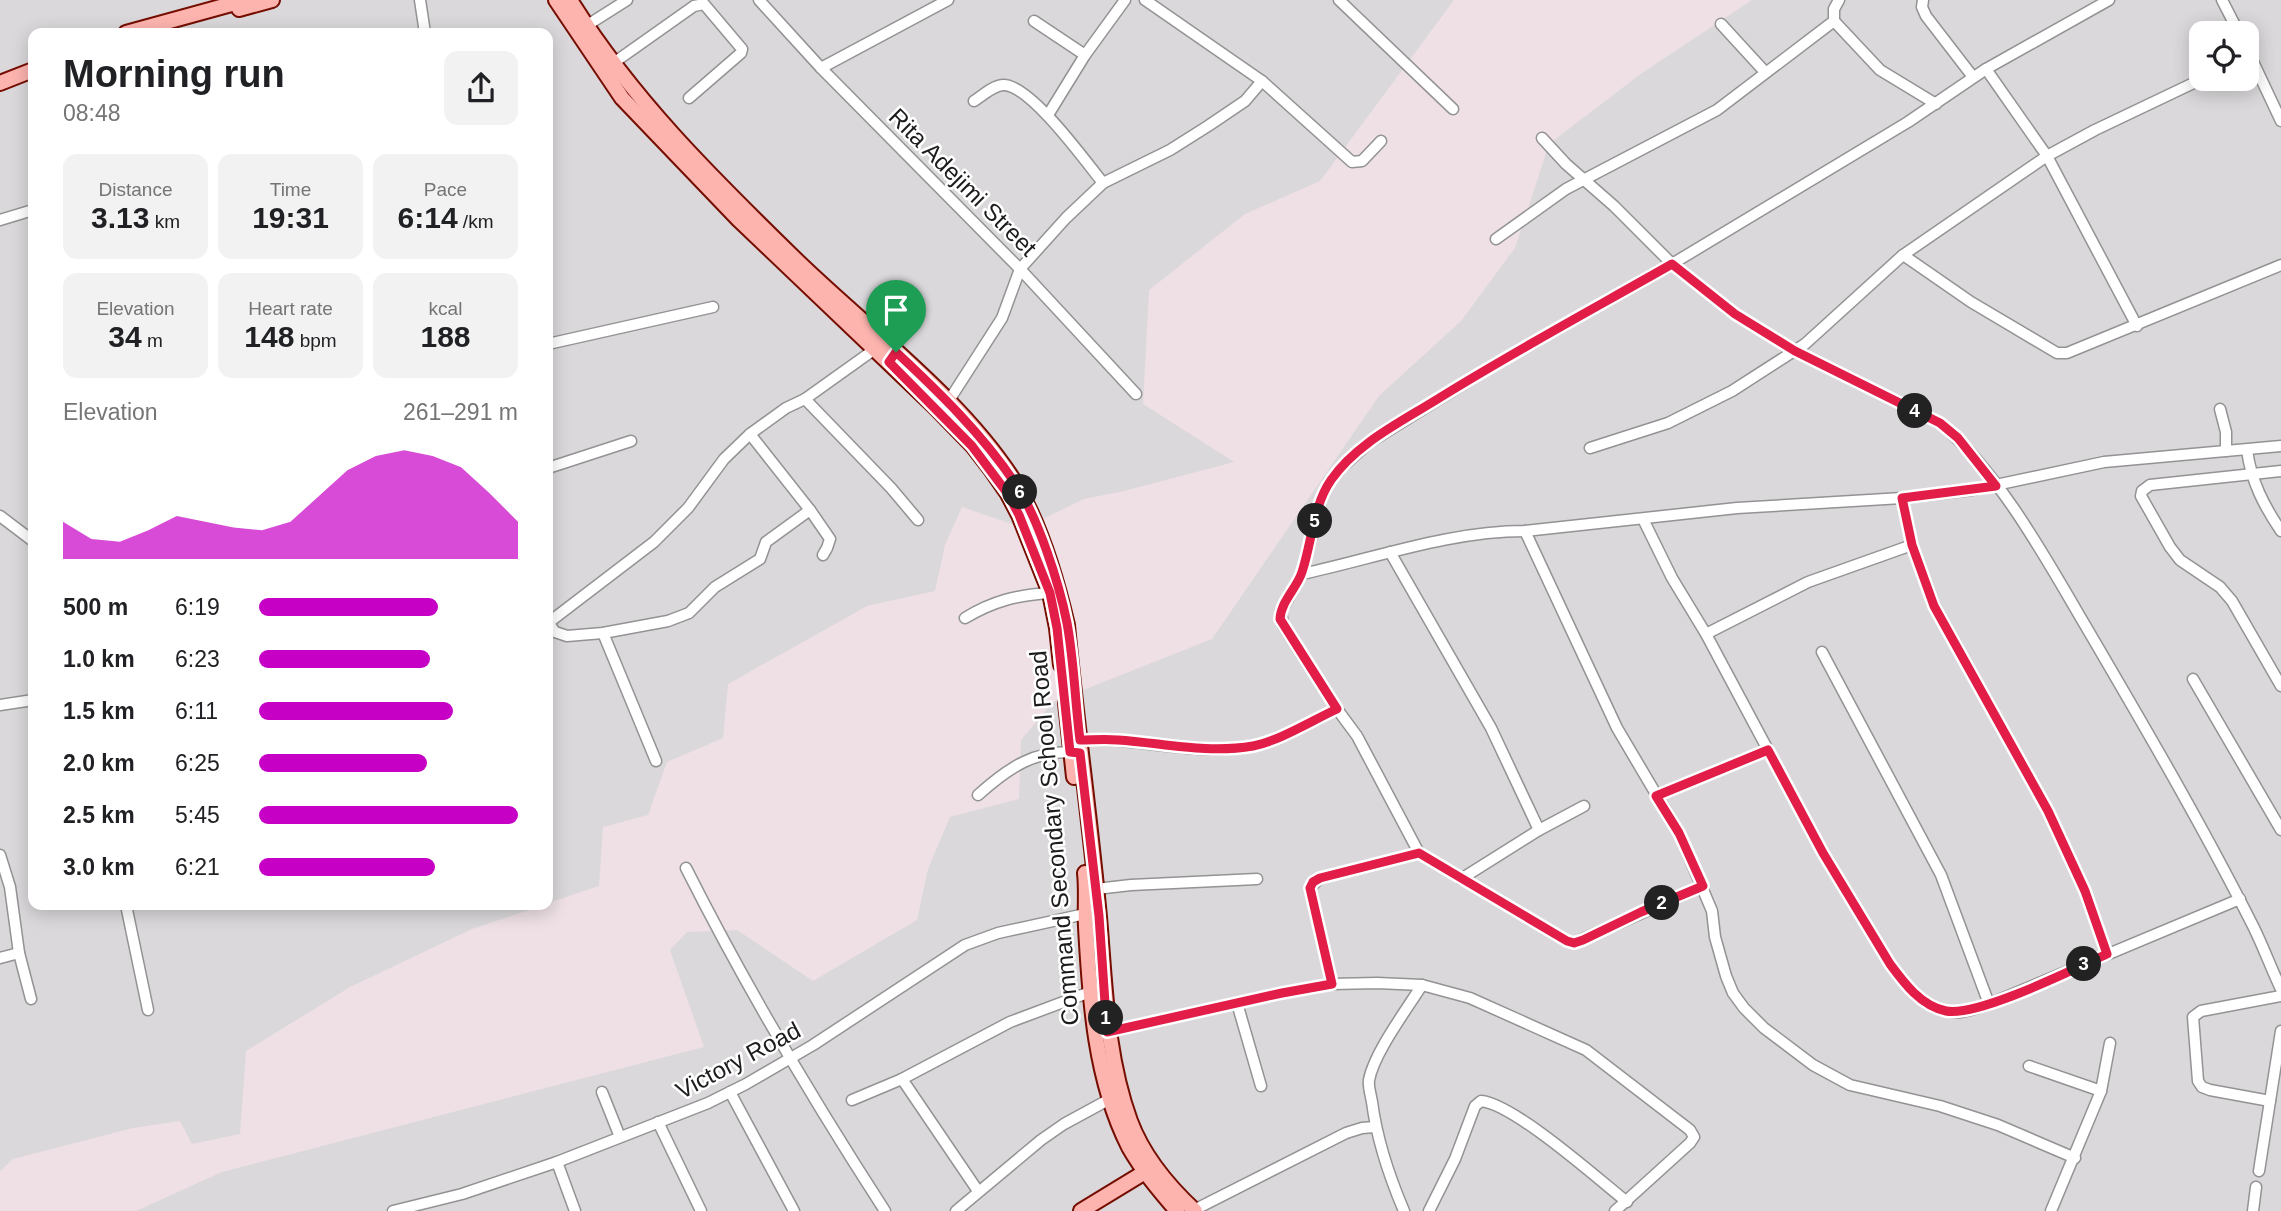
<!DOCTYPE html>
<html lang="en">
<head>
<meta charset="utf-8">
<style>
  body { margin:0; font-family:Helvetica,sans-serif; background:#f2f2f2; color:#202124; height:100vh; display:flex; flex-direction:column; font-size:26px; white-space:nowrap }
  * { box-sizing:border-box; margin:0 }
  p { font-size:23px; color:#757577 }
  .icon { flex:none; width:38px; height:38px; fill:none; stroke:currentColor; stroke-width:2; stroke-linecap:round; stroke-linejoin:round }
  .map { position:relative; flex:1; overflow:hidden }
  .side { position:absolute; left:28px; top:28px; width:525px; height:882px; display:flex; flex-direction:column; background:#fff; border-radius:14px; box-shadow:0 4px 18px #0003 }
  .side>* { flex:none }
  .fabs { position:absolute; left:2189px; top:21px; display:grid; gap:14px }
  .fabs a { display:grid; place-items:center; width:70px; height:70px; border-radius:14px; background:#fff; box-shadow:0 4px 18px #0003; font-size:35px }
  .pin { position:absolute; display:grid; place-items:center; width:60px; height:60px; color:#fff; margin:-72px -30px; border-radius:50% 50% 50% 0; rotate:-45deg; box-shadow:0 0 7px #0007 }
  .pin .icon { rotate:45deg }
  .km { position:absolute; width:35px; height:35px; margin:-18px; border-radius:50%; background:#222; color:#fff; font-size:19px; line-height:35px; text-align:center }
  .round { display:grid; place-items:center; flex:none; width:74px; height:74px; border-radius:14px; background:#f2f2f2 }
  .overview { display:flex; align-items:center; justify-content:space-between; height:119px; padding:0 35px }
  h1 { font-size:38px; font-weight:700; line-height:52px }
  .figures { display:grid; grid-template-columns:repeat(3,1fr); gap:10px; height:119px; padding:7px 35px }
  .figures div { display:grid; align-content:center; border-radius:14px; background:#f2f2f2; text-align:center }
  .figures b { font-size:30px; font-weight:700 }
  .figures small { font-size:19px; font-weight:400 }
  .figures p { font-size:19px }
  .chart { height:196px; padding:14px 35px }
  .chart p { display:flex; justify-content:space-between }
  .chart svg { width:100%; height:126px; margin-top:7px; fill:#c700c6; opacity:.7 }
  ul { padding:0 35px; list-style:none; font-size:23px }
  li { display:grid; grid-template-columns:112px 84px 1fr; align-items:center; height:52px }
  li i { height:18px; border-radius:9px; background:#c700c6 }
  .map>svg:first-child { display:block }
  .residential { fill:#dad8da; fill-rule:evenodd }
  .lines { fill:none; stroke-linecap:round; stroke-linejoin:round }
  .street-casing { stroke:#939393; stroke-width:13 }
  .secondary-casing { stroke:#750d00; stroke-width:18 }
  .street { stroke:#fff; stroke-width:10 }
  .secondary { stroke:#fdb4af; stroke-width:14 }
  .route-casing { stroke:#fff; stroke-width:14 }
  .route { stroke:#e11d48; stroke-width:9 }
  .labels { text-anchor:middle; dominant-baseline:central; stroke-width:5; stroke-linejoin:round; paint-order:stroke }
  .street-label { font-size:24px; fill:#1c1c1c; stroke:#fff }
</style>
</head>
<body>
<div class="map">
<svg width="2281" height="1211" viewBox="0 0 2281 1211">
  <rect width="100%" height="100%" fill="#eee0e5"/>
  <g class="residential">
    <path d="M0 0H1454L1320 181 1245 214 1149 290 1143 404 1234 462 1124 491 1084 499 1024 528 962 507 945 545 935 591 867 606 728 684 723 738 667 762 648 815 603 827 599 886 548 903V33H33V905H544L472 929 350 987 246 1051 240 1134 192 1144 180 1121 133 1128 13 1159 0 1171Z"/>
    <path d="M1752 0H2281V1211H136L222 1172 704 1047 670 950 687 932 737 930 813 981 917 920 928 869 950 817 1019 799 1021 740 1053 702 1212 639 1379 396 1461 321 1515 248 1549 144 1642 73ZM2202 33H2247V79H2202Z"/>
  </g>
  <g class="lines">
    <g class="street-casing">
      <g id="street">
        <path d="M420 0 425 33"/>
        <path d="M759 0 821 68 1020 269 1136 394"/>
        <path d="M1145 0 1262 81 1352 162 1362 161 1381 141"/>
        <path d="M1339 0 1453 109"/>
        <path d="M1923 0 1922 7 1926 16 1973 77"/>
        <path d="M2222 0 2239 33"/>
        <path d="M1034 21 1085 55"/>
        <path d="M1834 21 1880 70 1936 104"/>
        <path d="M1721 24 1765 72"/>
        <path d="M586 26 627 0"/>
        <path d="M2247 49 2281 121"/>
        <path d="M612 64 694 6 704 4 742 49 741 53 689 98"/>
        <path d="M821 68 948 0"/>
        <path d="M1986 69 2047 156 2137 326"/>
        <path d="M974 101C982 96 992 86 1003 85 1030 84 1086 162 1103 183"/>
        <path d="M1048 115 1085 55 1125 0"/>
        <path d="M1542 138 1566 164 1614 206 1672 264 1735 314 1795 351 1940 423C2000 474 2045 557 2085 625 2143 724 2201 823 2253 926 2263 946 2271 968 2281 989"/>
        <path d="M0 220 33 210"/>
        <path d="M1496 239 1566 189 1717 110 1834 21V9L1839 0"/>
        <path d="M1903 255 1971 302 2057 353H2067L2281 265"/>
        <path d="M548 344 713 307"/>
        <path d="M805 399 891 488 918 520"/>
        <path d="M948 402 1002 318 1020 269 1066 218 1103 183 1170 150 1208 126 1245 101 1262 81"/>
        <path d="M2220 409 2226 432V451"/>
        <path d="M750 434 810 510 830 539 827 548 823 555"/>
        <path d="M1590 448 1668 423 1732 391 1805 344 1903 255 2047 156 2095 130 2202 79"/>
        <path d="M2247 450C2251 481 2264 506 2281 531"/>
        <path d="M548 468 631 441"/>
        <path d="M2281 471 2150 485 2142 491 2141 496 2170 547 2180 560 2220 587 2232 601 2281 686"/>
        <path d="M1902 498 1912 545 1934 605 2048 811 2085 891 2107 954"/>
        <path d="M0 516 33 541"/>
        <path d="M1643 519 1672 578 1706 634 1823 853 1890 964C1906 987 1929 1015 1961 1012 1970 1011 1980 1007 1989 1004L2240 899"/>
        <path d="M1525 531 1617 728 1679 833 1712 911 1715 937 1726 976 1733 993 1744 1008 1764 1028 1813 1065 1850 1085 1940 1106 1998 1125 2075 1158"/>
        <path d="M1390 552 1491 728 1539 830"/>
        <path d="M1302 574 1321 500 1329 482 1341 468 1370 442 1494 365 1672 264 1908 122 1986 69 2109 0"/>
        <path d="M965 618C993 601 1017 595 1050 593"/>
        <path d="M548 622 555 632 567 636 603 633 668 621 689 613 715 587 760 559 766 542 810 510"/>
        <path d="M548 623 654 542 688 508 724 459 750 434 786 408 805 399 875 349"/>
        <path d="M603 633 656 761"/>
        <path d="M1706 634 1808 582 1912 545"/>
        <path d="M1822 652 1941 875 1989 1004"/>
        <path d="M2193 679 2281 830"/>
        <path d="M0 705 33 700"/>
        <path d="M1073 740C1133 736 1193 757 1252 746 1279 742 1312 721 1337 709"/>
        <path d="M978 795C1007 769 1036 748 1077 753"/>
        <path d="M1656 796 1768 750"/>
        <path d="M0 855 10 887 19 953 31 999"/>
        <path d="M686 868C746 987 813 1100 885 1211"/>
        <path d="M1461 879 1539 830 1584 806"/>
        <path d="M1703 886 1574 943 1567 941 1419 853 1357 736 1337 709 1283 625 1281 611 1302 574C1376 558 1449 531 1525 531L1737 508 1902 498 1972 490 2104 462 2281 446"/>
        <path d="M1096 889 1131 885 1257 879"/>
        <path d="M126 905 148 1010"/>
        <path d="M0 958 19 953"/>
        <path d="M1332 984 1310 888 1320 878 1419 853"/>
        <path d="M1237 1003 1261 1086"/>
        <path d="M1107 1032 1282 993 1332 984 1377 983 1422 985 1470 998 1586 1050 1690 1130 1694 1137 1690 1143 1615 1211"/>
        <path d="M2029 1066 2101 1091"/>
        <path d="M602 1092 620 1137"/>
        <path d="M730 1092 794 1211"/>
        <path d="M852 1100 902 1079"/>
        <path d="M2270 1101 2210 1090 2202 1087 2198 1081 2193 1017 2201 1011 2281 996"/>
        <path d="M658 1122 701 1211"/>
        <path d="M557 1162 575 1211"/>
        <path d="M2259 1171 2281 1031"/>
        <path d="M978 1191 902 1079 1010 1022 1090 992"/>
        <path d="M1194 1210 1346 1133 1362 1128 1375 1127"/>
        <path d="M393 1211 462 1194 557 1162 708 1103 746 1084 813 1045 965 945 998 933 1085 914"/>
        <path d="M956 1211 1041 1140 1064 1124 1110 1099"/>
        <path d="M1404 1211C1389 1176 1377 1140 1372 1102 1371 1095 1368 1087 1369 1080 1374 1053 1407 1009 1422 985"/>
        <path d="M1429 1211 1455 1159 1475 1106 1481 1101C1514 1104 1597 1178 1627 1202"/>
        <path d="M2051 1211 2101 1091 2110 1043"/>
        <path d="M2253 1211 2256 1187"/>
      </g>
    </g>
    <g class="secondary-casing">
      <g id="secondary">
        <path d="M556 0 622 98 738 219 934 406 973 446 990 468 1008 494 1019 515 1050 593 1057 628 1061 665"/>
        <path d="M570 0C631 98 709 175 791 255 863 326 965 400 1017 486 1041 527 1056 578 1067 625 1076 722 1090 819 1099 917 1105 986 1106 1055 1130 1121 1143 1156 1168 1186 1195 1211"/>
        <path d="M239 9 272 0"/>
        <path d="M126 33 246 0"/>
        <path d="M0 83 33 70"/>
        <path d="M1066 703 1074 777"/>
        <path d="M1085 873C1087 891 1085 909 1086 927 1090 1000 1095 1080 1129 1147 1142 1170 1160 1191 1177 1211"/>
        <path d="M1081 1211 1145 1172"/>
      </g>
    </g>
    <use href="#street" class="street"/>
    <use href="#secondary" class="secondary"/>
  </g>
  <g class="lines">
    <g class="route-casing">
      <path id="route" d="M1672 264 1735 314 1795 351 1940 423 1958 438 1996 486 1902 498 1912 545 1934 606 2048 811 2085 891 2107 954C2074 969 1978 1017 1946 1011 1921 1006 1904 983 1890 964L1823 853 1768 750 1656 796 1679 833 1703 886 1641 912 1583 940 1574 943 1567 941 1419 853 1320 878 1313 882 1310 888 1332 984 1282 993 1107 1032 1099 916 1080 753 1070 752 1057 628 1050 593 1019 515 1008 494 972 446 889 362 896 352C939 392 982 434 1015 483 1038 517 1059 583 1067 623 1074 661 1075 701 1080 740 1092 740 1105 739 1118 740 1163 743 1207 754 1253 746 1279 741 1311 721 1337 709L1280 619C1281 601 1297 588 1302 572 1312 542 1313 506 1331 480 1356 444 1399 423 1436 400 1513 352 1593 309 1672 264Z"/>
    </g>
    <use href="#route" class="route"/>
  </g>
  <g class="labels">
    <g class="street-label">
      <text transform="translate(963 182) rotate(45)">Rita Adejimi Street</text>
      <text transform="translate(1054 838) rotate(-95)">Command Secondary School Road</text>
      <text transform="translate(738 1060) rotate(-28)">Victory Road</text>
    </g>
  </g>
</svg>
<div class="fabs">
<a><svg class="icon" aria-label="locate" viewBox="0 0 24 24"><circle cx="12" cy="12" r="6"/><path d="M12 2v4M12 18v4M2 12h4M18 12h4"/></svg></a>
</div>
<div class="pin" style="left:896px;top:352px;background:#1e9e55"><svg class="icon" aria-label="arrive" viewBox="0 0 24 24"><path d="M6 21V4h12l-3 4 3 4H6"/></svg></div>
<b class="km" style="left:1106px;top:1018px">1</b>
<b class="km" style="left:1662px;top:903px">2</b>
<b class="km" style="left:2084px;top:964px">3</b>
<b class="km" style="left:1915px;top:411px">4</b>
<b class="km" style="left:1315px;top:521px">5</b>
<b class="km" style="left:1020px;top:492px">6</b>
<section class="side">
<div class="overview"><div><h1>Morning run</h1><p>08:48</p></div><a class="round"><svg class="icon" aria-label="share" viewBox="0 0 24 24"><path d="M12 15V3M7 8l5-5 5 5M5 13v7h14v-7"/></svg></a></div>
<div class="figures">
<div><p>Distance</p><b>3.13<small> km</small></b></div>
<div><p>Time</p><b>19:31</b></div>
<div><p>Pace</p><b>6:14<small> /km</small></b></div>
</div>
<div class="figures">
<div><p>Elevation</p><b>34<small> m</small></b></div>
<div><p>Heart rate</p><b>148<small> bpm</small></b></div>
<div><p>kcal</p><b>188</b></div>
</div>
<div class="chart"><p><span>Elevation</span>261–291 m</p>
<svg viewBox="0 0 160 44" preserveAspectRatio="none"><path d="M0 44V31L10 37L20 38L30 34L40 29L50 31L60 33L70 34L80 31L90 22L100 13L110 8L120 6L130 8L140 12L150 21L160 31V44z"/></svg>
</div>
<ul>
<li><b>500 m</b>6:19<i style="width:69%"></i></li>
<li><b>1.0 km</b>6:23<i style="width:66%"></i></li>
<li><b>1.5 km</b>6:11<i style="width:75%"></i></li>
<li><b>2.0 km</b>6:25<i style="width:65%"></i></li>
<li><b>2.5 km</b>5:45<i style="width:100%"></i></li>
<li><b>3.0 km</b>6:21<i style="width:68%"></i></li>
</ul>
</section>
</div>
</body>
</html>
